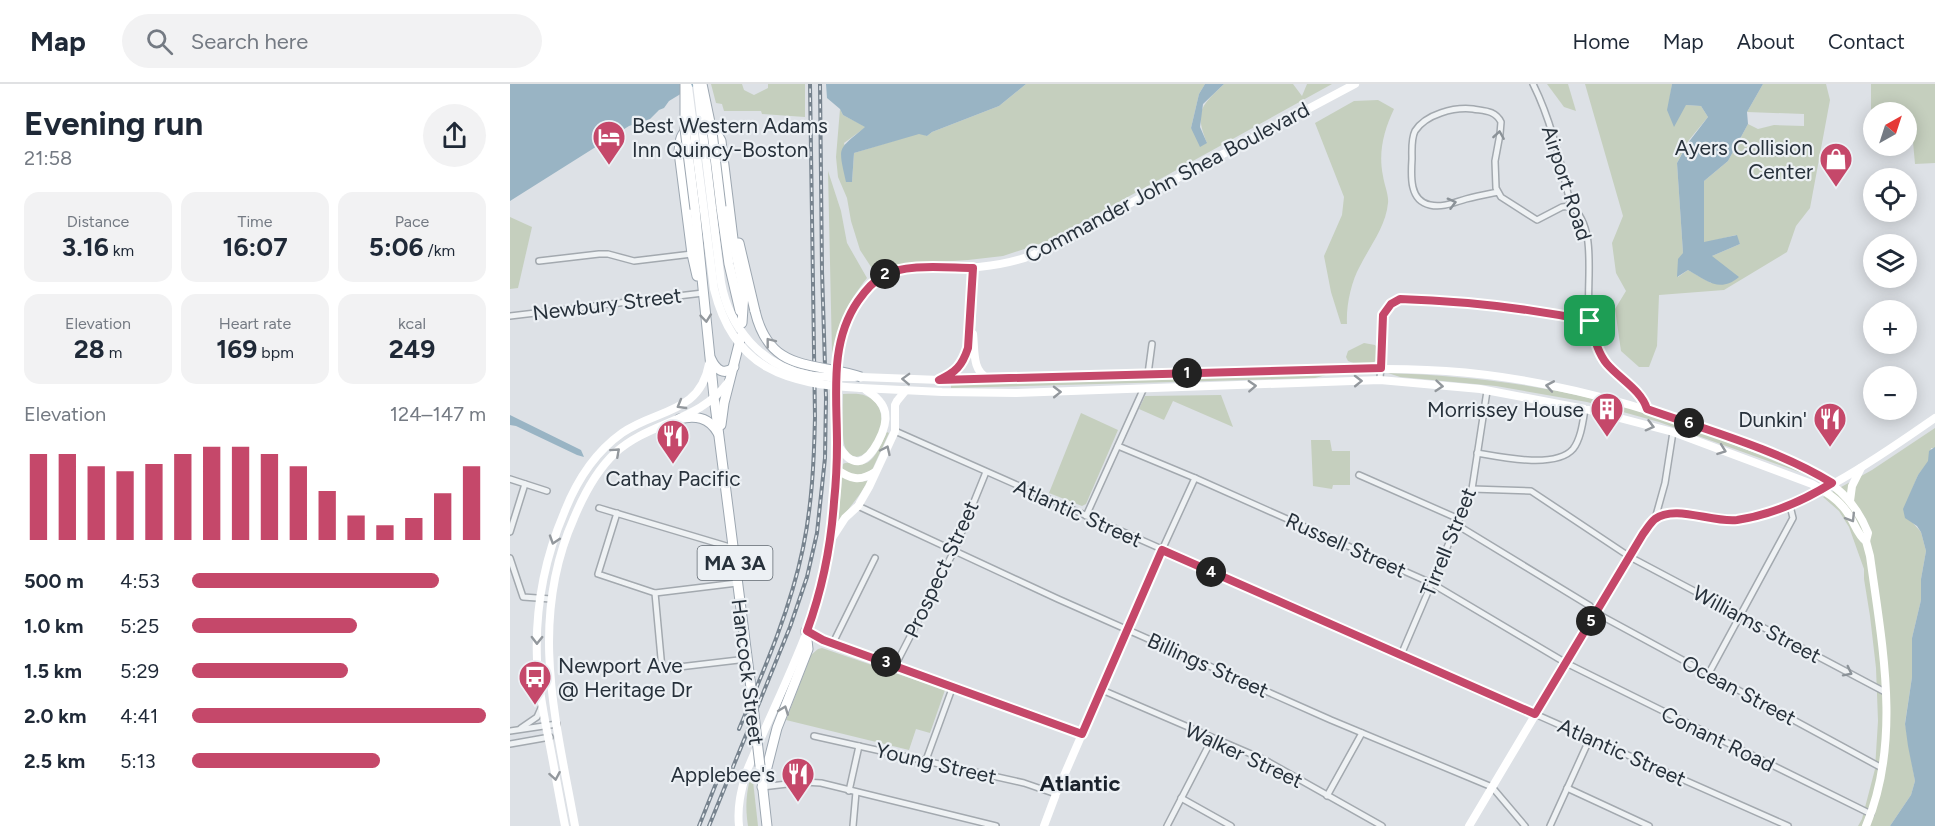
<!DOCTYPE html>
<html lang="en">
<head>
<meta charset="utf-8">
<style>
  body { margin:0; font-family:Figtree,sans-serif; background:#f2f2f3; color:#1f2937; height:100vh; display:flex; flex-direction:column; font-size:22px; white-space:nowrap }
  * { box-sizing:border-box; margin:0 }
  p { font-size:20px; color:#747a83 }
  .icon { flex:none; width:33px; height:33px; fill:none; stroke:currentColor; stroke-width:2; stroke-linecap:round; stroke-linejoin:round }
  .map { position:relative; flex:1; overflow:hidden }
  .side { display:flex; flex-direction:column; background:#fff; width:510px }
  .side>* { flex:none }
  .needle { width:39px; rotate:39deg }
  .controls { position:absolute; left:1353px; top:18px; display:grid; gap:12px }
  .controls a { display:grid; place-items:center; width:54px; height:54px; border-radius:50%; background:#fff; box-shadow:0 3px 15px #0003; font-size:30px }
  .pin { position:absolute; display:grid; place-items:center; width:51px; height:51px; color:#fff; margin:-26px; border-radius:12px; box-shadow:0 3px 9px #0006 }
  .km { position:absolute; width:30px; height:30px; margin:-15px; border-radius:50%; background:#222; color:#fff; font-size:16px; line-height:30px; text-align:center }
  .round { display:grid; place-items:center; flex:none; width:63px; height:63px; border-radius:32px; background:#f2f2f3 }
  .headline { display:flex; align-items:center; justify-content:space-between; height:102px; padding:0 24px }
  h1 { font-size:33px; font-weight:700; line-height:45px }
  .stats { display:grid; grid-template-columns:repeat(3,1fr); gap:9px; height:102px; padding:6px 24px }
  .stats div { display:grid; align-content:center; border-radius:15px; background:#f2f2f3; text-align:center }
  .stats b { font-size:26px; font-weight:700 }
  .stats small { font-size:16px; font-weight:400 }
  .stats p { font-size:16px }
  .chart { height:168px; padding:12px 24px }
  .chart p { display:flex; justify-content:space-between }
  .chart svg { width:100%; height:108px; margin-top:6px; stroke:#c5486a; stroke-width:6 }
  ul { padding:0 24px; list-style:none; font-size:20px }
  li { display:grid; grid-template-columns:96px 72px 1fr; align-items:center; height:45px }
  li i { height:15px; border-radius:8px; background:#c5486a }
  header { display:flex; align-items:center; gap:36px; box-sizing:border-box; height:84px; padding:0 30px; background:#fff; border-bottom:2px solid #e0e1e3 }
  header strong { font-size:28px }
  nav { display:flex; gap:33px; margin-inline-start:auto; font-size:21px }
  .search { width:420px; height:54px; background:#f2f2f3; display:flex; align-items:center; gap:15px; box-sizing:border-box; padding:0 21px; border-radius:33px; color:#747a83; font-size:22px }
  main { display:flex; flex:1; min-height:0 }
  .map>svg:first-child { display:block }
  .green { fill:#c5cfbe }
  .water { fill:#99b4c4 }
  .lines { fill:none; stroke-linecap:round; stroke-linejoin:round }
  .street-casing { stroke:#a3a9af; stroke-width:8 }
  .primary-casing { stroke:#9da7b1; stroke-width:11 }
  .street { stroke:#eff2f4; stroke-width:5 }
  .secondary { stroke:#fff; stroke-width:8 }
  .primary { stroke:#fff; stroke-width:9 }
  .rail-casing { stroke:#77838e; stroke-width:4 }
  .rail { stroke:#ecf0f4; stroke-width:1.5; stroke-dasharray:4.5; stroke-linecap:butt }
  .primary-bridge-casing { stroke:#9da7b1; stroke-width:11; stroke-linecap:butt }
  .secondary-bridge { stroke:#fff; stroke-width:8 }
  .primary-bridge { stroke:#fff; stroke-width:9 }
  .oneway { stroke:#8b9298 }
  .oneway2 { stroke:#93989d }
  .route-casing { stroke:#fff; stroke-width:12 }
  .route { stroke:#c5486a; stroke-width:8 }
  .labels { text-anchor:middle; dominant-baseline:central; stroke-width:4.5; stroke-linejoin:round; paint-order:stroke }
  .shield { fill:#ecf0f4; stroke:#626a72; stroke-width:1.5 }
  .shield-label { font-size:20px; font-weight:bold; fill:#27313b }
  .poi-label { font-size:21px; fill:#27313b; stroke:#ecf0f4; text-anchor:end }
  .street-label { font-size:21px; fill:#27313b; stroke:#ecf0f4 }
  .neighbourhood-label { font-size:22px; font-weight:bold; fill:#1a222c; stroke:#ecf0f4 }
</style>
</head>
<body>
<header>
<strong>Map</strong>
<div class="search"><svg class="icon" aria-label="search" viewBox="0 0 24 24"><circle cx="10" cy="10" r="6"/><path d="M15 15l6 6"/></svg>Search here</div>
<nav><a>Home</a><a>Map</a><a>About</a><a>Contact</a></nav>
</header>
<main>
<section class="side">
<div class="headline"><div><h1>Evening run</h1><p>21:58</p></div><a class="round"><svg class="icon" aria-label="share" viewBox="0 0 24 24"><path d="M12 15V3M7 8l5-5 5 5M5 13v7h14v-7"/></svg></a></div>
<div class="stats">
<div><p>Distance</p><b>3.16<small> km</small></b></div>
<div><p>Time</p><b>16:07</b></div>
<div><p>Pace</p><b>5:06<small> /km</small></b></div>
</div>
<div class="stats">
<div><p>Elevation</p><b>28<small> m</small></b></div>
<div><p>Heart rate</p><b>169<small> bpm</small></b></div>
<div><p>kcal</p><b>249</b></div>
</div>
<div class="chart"><p><span>Elevation</span>124–147 m</p>
<svg viewBox="0 0 160 44" preserveAspectRatio="none"><path d="M5 44V9M15 44V9M25 44V14M35 44V16M45 44V13M55 44V9M65 44V6M75 44V6M85 44V9M95 44V14M105 44V24M115 44V34M125 44V38M135 44V35M145 44V25M155 44V14"/></svg>
</div>
<ul>
<li><b>500 m</b>4:53<i style="width:84%"></i></li>
<li><b>1.0 km</b>5:25<i style="width:56%"></i></li>
<li><b>1.5 km</b>5:29<i style="width:53%"></i></li>
<li><b>2.0 km</b>4:41<i style="width:100%"></i></li>
<li><b>2.5 km</b>5:13<i style="width:64%"></i></li>
</ul>
</section>
<div class="map">
<svg width="1425" height="742" viewBox="0 0 1425 742">
  <rect width="100%" height="100%" fill="#dde1e6"/>
  <g class="green">
    <path d="M201 0H232L234 6 244 11 258 4V0H295V33L252 30 251 27H214L212 20 206 19Z"/>
    <path d="M516 0H695L689 10 681 44 697 59C684 27 691 22 714 0H783L792 12 797 0H822L538 157 493 172 458 176 384 181 365 189 350 166 341 137 337 114 328 93 326 73 330 25 333 31 356 43 334 59 342 98 344 69 409 49 417 52 422 48 489 22Z"/>
    <path d="M1037 0H1058L1066 27 1054 23Z"/>
    <path d="M1075 0H1162L1158 26 1176 21 1191 22 1198 33 1179 56 1167 79 1173 169 1168 193 1178 186 1201 199 1202 172 1230 160 1226 151 1194 159V97L1218 77 1238 40 1248 45 1264 41 1294 42V30L1237 28 1253 0H1316L1320 16 1300 124 1286 142 1277 168 1214 206 1149 211 1147 262 1139 283H1129L1111 267 1105 225 1116 207 1106 189 1102 159 1113 132Z"/>
    <path d="M1361 0H1425V79L1405 80 1401 35H1397L1396 28H1364L1363 33H1361Z"/>
    <path d="M868 16 884 25C874 46 868 68 873 92 874 100 879 111 878 119 876 142 860 162 850 182 841 198 836 222 837 240H831L821 208 814 172 832 131 834 113 805 39 844 17Z"/>
    <path d="M318 87 331 127 337 159 357 194C335 222 330 237 322 270Z"/>
    <path d="M0 133 22 143 8 204 0 205Z"/>
    <path d="M854 259 865 261 867 264V276C861 281 846 281 838 277L836 273 838 267Z"/>
    <path d="M858 288V290L816 291 805 294 441 304V300Z"/>
    <path d="M878 289C970 292 1065 305 1152 334 1204 352 1255 373 1306 394L1149 338 1077 318 986 302 890 293Z"/>
    <path d="M333 310C341 310 350 309 356 312 394 328 352 395 336 365 331 358 333 321 333 310Z"/>
    <path d="M711 311 723 343 663 317 654 336 629 325 635 312Z"/>
    <path d="M571 329 608 346 576 420 572 422 539 409Z"/>
    <path d="M1425 344V364H1421L1419 377 1408 391 1399 413 1402 438 1411 448 1416 467 1411 495V516L1402 554V593L1395 639 1405 697 1401 711 1380 742H1348L1352 735 1365 685 1368 637 1366 584 1360 532 1354 495V485L1339 443 1329 427 1313 413 1362 386Z"/>
    <path d="M377 348 379 349 362 386 347 393 332 386 333 380C340 377 345 381 353 380 365 379 372 357 377 348Z"/>
    <path d="M801 356H820L822 367H840V401H823L822 405 803 402Z"/>
    <path d="M332 393 345 398 358 397 350 410 328 439Z"/>
    <path d="M312 564 435 606 420 649 406 645 399 666 276 636 301 571 308 565Z"/>
    <path d="M242 688 248 742H238C235 723 236 707 242 688Z"/>
  </g>
  <g class="water">
    <path d="M0 0H187L159 17 154 24 149 26 140 35 119 42 0 117Z"/>
    <path d="M316 0H516L489 22 422 48 417 52 409 50 344 69 342 98H336C328 61 327 67 355 43L333 31 330 25 317 14Z"/>
    <path d="M695 0H714L693 20 690 43 697 59 690 63 681 44 689 10Z"/>
    <path d="M1162 0H1253L1237 28 1238 40 1218 77 1194 97V158L1227 151 1230 160 1202 172 1229 193C1210 209 1197 197 1178 186L1167 193 1168 175 1173 169 1167 79 1178 59 1198 33 1191 22 1176 21 1164 43 1157 26Z"/>
    <path d="M0 331 71 366 74 373 67 371 6 342 0 341Z"/>
    <path d="M1425 363V742H1380L1401 711 1405 697 1398 662 1395 640 1402 593V554L1411 516V495L1416 467 1411 448 1407 442 1395 434 1393 425 1408 391 1418 377 1419 367Z"/>
  </g>
  <g class="lines">
    <g class="street-casing">
      <g id="street">
        <path d="M1023 0C1042 38 1051 81 1061 122 1090 145 1074 204 1080 238 1083 252 1088 269 1098 281 1110 296 1131 307 1137 325"/>
        <path d="M988 108C978 110 967 112 956 115 945 118 933 124 920 121 899 117 901 91 902 75 902 66 901 55 905 47 916 30 944 23 963 25 974 27 985 26 991 38L990 50 985 77 986 104 991 113 1027 136 1052 123 1061 122"/>
        <path d="M29 177 89 170H98L124 177 182 170"/>
        <path d="M0 232 193 209"/>
        <path d="M638 290 642 260"/>
        <path d="M870 296 873 231 881 220 890 215C954 217 1017 224 1080 237"/>
        <path d="M385 347 1278 742"/>
        <path d="M608 362 685 394 921 499 1056 579 1361 730"/>
        <path d="M967 369C990 373 1046 385 1063 365 1071 355 1073 337 1075 325"/>
        <path d="M849 391 949 435"/>
        <path d="M0 395 37 407"/>
        <path d="M962 405 1021 407 1120 473 1375 608"/>
        <path d="M348 422 548 515 821 636 982 703 1015 742"/>
        <path d="M89 424 223 464"/>
        <path d="M107 429 88 490 145 509 227 499"/>
        <path d="M576 432 633 306"/>
        <path d="M1145 435 1155 399 1163 348"/>
        <path d="M947 441 1080 522 1086 529 1372 684"/>
        <path d="M0 448 15 400"/>
        <path d="M652 466 685 394"/>
        <path d="M0 474 13 513 41 515"/>
        <path d="M145 509 152 585 237 575"/>
        <path d="M296 547 313 556 572 650"/>
        <path d="M323 559 365 474"/>
        <path d="M891 571 962 405 977 307"/>
        <path d="M385 582 444 467 476 388"/>
        <path d="M1199 589 1283 434 1280 422"/>
        <path d="M592 606 755 676 872 742"/>
        <path d="M11 644 27 633 31 624"/>
        <path d="M0 647 47 640"/>
        <path d="M304 652 514 699 546 710"/>
        <path d="M0 660 40 653"/>
        <path d="M416 676 443 602"/>
        <path d="M252 703 294 698 311 699 486 742"/>
        <path d="M1057 704 1139 742"/>
        <path d="M339 707 349 662"/>
        <path d="M817 712 852 649"/>
        <path d="M671 714 721 742"/>
        <path d="M343 742 346 708"/>
        <path d="M657 742 702 655"/>
        <path d="M1040 742 1080 654"/>
      </g>
    </g>
    <g class="primary-casing">
      <g id="primary">
        <path d="M196 41 205 46 211 57 223 155 234 209 232 239"/>
        <path d="M180 44C170 49 170 57 169 68L182 170 187 192"/>
        <path d="M211 123 219 180 230 227"/>
        <path d="M185 125 204 313 240 596"/>
        <path d="M229 159 245 227"/>
        <path d="M201 275C206 286 214 292 224 283"/>
        <path d="M169 335C185 331 199 333 208 349"/>
        <path d="M211 341 214 319 231 252"/>
        <path d="M252 697 257 742"/>
        <path d="M252 703 267 644 298 565 296 547"/>
      </g>
    </g>
    <use href="#street" class="street"/>
    <g class="secondary">
      <path d="M463 250C465 266 462 288 478 294"/>
      <path d="M351 293 430 296H483C569 293 656 289 742 287 807 285 871 283 936 287 1037 294 1137 322 1231 359 1284 379 1336 392 1358 449L1356 457 1360 472C1372 560 1392 657 1356 742"/>
      <path d="M433 295C443 290 451 284 456 273 464 253 462 208 463 184"/>
      <path d="M351 304 432 308 506 309 870 296 970 305 1075 325 1163 348 1302 400C1316 408 1328 415 1337 428 1344 437 1347 451 1356 457"/>
      <path d="M328 361C343 386 356 380 368 358 380 335 379 320 356 306"/>
      <path d="M326 385C340 395 350 398 365 388"/>
      <path d="M1340 417 1342 402 1351 384"/>
      <path d="M322 454 335 434 348 422 359 403 385 347V321L387 317 396 306"/>
      <path d="M55 742C49 712 44 682 38 652 33 627 28 601 27 576 25 525 34 476 54 429 66 398 84 369 112 349 146 325 190 330 199 280"/>
      <path d="M65 742C46 637 18 537 64 434 74 410 86 387 105 369 140 337 190 338 219 297"/>
      <path d="M229 742C227 723 231 707 236 689 257 637 283 587 302 534 312 505 318 471 322 440 325 414 327 386 327 359 327 318 321 276 337 237 348 211 366 190 395 185 438 184 481 187 523 171L845 0"/>
      <path d="M534 742 546 710 652 466"/>
      <path d="M959 742 1133 450C1137 445 1140 439 1145 436 1165 420 1205 440 1230 435 1302 421 1366 375 1425 334"/>
    </g>
    <use href="#primary" class="primary"/>
    <g class="rail-casing">
      <g id="rail">
        <path d="M229 645C254 586 280 527 293 464 302 421 304 377 305 333L300 0"/>
        <path d="M189 742 209 692"/>
        <path d="M199 742 280 543 297 493 307 449 315 374 316 314 312 187 310 0"/>
      </g>
    </g>
    <use href="#rail" class="rail"/>
    <g class="primary-bridge-casing">
      <g id="primary-bridge">
        <path d="M175 0V45L185 125"/>
        <path d="M192 0 202 48 211 123"/>
        <path d="M245 227C260 290 303 277 351 293"/>
        <path d="M240 596 250 682"/>
      </g>
    </g>
    <g class="secondary-bridge">
      <path d="M187 0 211 198C219 244 252 282 298 291 313 294 329 293 345 293"/>
      <path d="M178 3 204 205C224 286 277 300 351 304"/>
    </g>
    <use href="#primary-bridge" class="primary-bridge"/>
  </g>
  <defs><path id="oneway-chevron" d="M-2-3.5L2.5 0L-2 3.5" fill="none" stroke-width="1.6" stroke-linecap="round" stroke-linejoin="round" transform="scale(1.5)"/></defs>
  <g class="oneway">
    <use href="#oneway-chevron" transform="translate(989 51) rotate(-81)"/>
    <use href="#oneway-chevron" transform="translate(942 119) rotate(-15)"/>
    <use href="#oneway-chevron" transform="translate(1338 588) rotate(27)"/>
  </g>
  <g class="oneway2">
    <use href="#oneway-chevron" transform="translate(196 234) rotate(84)"/>
    <use href="#oneway-chevron" transform="translate(260 258) rotate(-128)"/>
    <use href="#oneway-chevron" transform="translate(396 295) rotate(-178)"/>
    <use href="#oneway-chevron" transform="translate(848 297) rotate(-1)"/>
    <use href="#oneway-chevron" transform="translate(742 302) rotate(-3)"/>
    <use href="#oneway-chevron" transform="translate(929 302) rotate(5)"/>
    <use href="#oneway-chevron" transform="translate(1040 302) rotate(-170)"/>
    <use href="#oneway-chevron" transform="translate(547 308) rotate(-1)"/>
    <use href="#oneway-chevron" transform="translate(171 321) rotate(150)"/>
    <use href="#oneway-chevron" transform="translate(1140 342) rotate(15)"/>
    <use href="#oneway-chevron" transform="translate(376 366) rotate(-65)"/>
    <use href="#oneway-chevron" transform="translate(1212 366) rotate(20)"/>
    <use href="#oneway-chevron" transform="translate(106 368) rotate(-42)"/>
    <use href="#oneway-chevron" transform="translate(1341 434) rotate(58)"/>
    <use href="#oneway-chevron" transform="translate(44 456) rotate(108)"/>
    <use href="#oneway-chevron" transform="translate(27 556) rotate(91)"/>
    <use href="#oneway-chevron" transform="translate(274 626) rotate(-69)"/>
    <use href="#oneway-chevron" transform="translate(45 692) rotate(80)"/>
  </g>
  <g class="lines">
    <g class="route-casing">
      <path id="route" d="M463 184 458 264C452 282 446 288 429 296L871 284 873 231 881 220 890 215C954 217 1017 224 1080 237 1084 252 1087 268 1097 280 1110 295 1131 306 1137 325 1197 346 1269 366 1322 399 1293 417 1260 431 1227 436 1202 439 1165 420 1145 435 1140 439 1137 445 1133 450L1025 630 652 466 572 650 313 556 297 547C312 506 321 461 324 418 326 399 327 379 327 359 327 311 319 259 348 217 355 207 362 198 373 192 395 179 437 184 463 184Z"/>
    </g>
    <use href="#route" class="route"/>
  </g>
  <defs>
    <g id="hotel-pin" transform="scale(1.725)"><path d="M0 17L-7.5 6A9.5 9.5 0 1 1 7.5 6Z" fill="#c5486a" stroke="#ecf0f4"/><path d="M-6-4.5h1.5V1H6V5H4.5V3h-9V5H-6ZM-4 0a1.8 1.8 0 1 1 3.6 0ZM.5 0V-2.5h3Q6-2.5 6 0Z" fill="#fff"/></g>
    <g id="shop-pin" transform="scale(1.725)"><path d="M0 17L-7.5 6A9.5 9.5 0 1 1 7.5 6Z" fill="#c5486a" stroke="#ecf0f4"/><path d="M-5-2.5h2.3a2.7 3.5 0 0 1 5.4 0H5L5.5 6h-11ZM-1.5-2.5h3a1.5 2.3 0 0 0-3 0Z" fill="#fff"/></g>
    <g id="building-pin" transform="scale(1.725)"><path d="M0 17L-7.5 6A9.5 9.5 0 1 1 7.5 6Z" fill="#c5486a" stroke="#ecf0f4"/><path d="M-4-6H4V6H1V3H-1V6H-4ZM-2.5-4.3h1.7v1.8h-1.7ZM.8-4.3h1.7v1.8H.8ZM-2.5-1h1.7V.8h-1.7ZM.8-1h1.7V.8H.8Z" fill="#fff"/></g>
    <g id="restaurant-pin" transform="scale(1.725)"><path d="M0 17L-7.5 6A9.5 9.5 0 1 1 7.5 6Z" fill="#c5486a" stroke="#ecf0f4"/><path d="M-5-6h1v4h1v-4h1v4h1v-4h1v5L-1.5 .5V6h-2V.5L-5-1ZM5-6V6H3V1.5H1.5Q1.5-4 5-6Z" fill="#fff"/></g>
    <g id="bus-pin" transform="scale(1.725)"><path d="M0 17L-7.5 6A9.5 9.5 0 1 1 7.5 6Z" fill="#c5486a" stroke="#ecf0f4"/><path d="M-5-6H5V4H4V6H2V4H-2V6H-4V4H-5ZM-3.5-4V0h7V-4ZM-3.5 1.2v1.5H-2V1.2ZM2 1.2v1.5H3.5V1.2Z" fill="#fff"/></g>
  </defs>
  <g fill-rule="evenodd">
    <use href="#hotel-pin" x="99" y="53"/>
    <use href="#shop-pin" x="1326" y="75"/>
    <use href="#building-pin" x="1097" y="325"/>
    <use href="#restaurant-pin" x="1320" y="335"/>
    <use href="#restaurant-pin" x="163" y="352"/>
    <use href="#bus-pin" x="25" y="593"/>
    <use href="#restaurant-pin" x="288" y="690"/>
  </g>
  <g class="labels">
    <rect class="shield" x="187.5" y="462" width="75" height="34" rx="4.5"/>
    <g class="shield-label">
      <text x="225" y="479">MA 3A</text>
    </g>
    <g class="poi-label">
      <text x="122" y="41" text-anchor="start">Best Western Adams<tspan x="122" dy="24">Inn Quincy-Boston</tspan></text>
      <text x="1303" y="63">Ayers Collision<tspan x="1303" dy="24">Center</tspan></text>
      <text x="1074" y="325">Morrissey House</text>
      <text x="1297" y="335">Dunkin'</text>
      <text x="163" y="394" text-anchor="middle">Cathay Pacific</text>
      <text x="48" y="581" text-anchor="start">Newport Ave<tspan x="48" dy="24">@ Heritage Dr</tspan></text>
      <text x="265" y="690">Applebee's</text>
    </g>
    <g class="street-label">
      <text transform="translate(657 98) rotate(-28)">Commander John Shea Boulevard</text>
      <text transform="translate(1057 99) rotate(72)">Airport Road</text>
      <text transform="translate(97 220) rotate(-7)">Newbury Street</text>
      <text transform="translate(568 429) rotate(24)">Atlantic Street</text>
      <text transform="translate(938 458) rotate(-68)">Tirrell Street</text>
      <text transform="translate(836 461) rotate(24)">Russell Street</text>
      <text transform="translate(431 485) rotate(-65)">Prospect Street</text>
      <text transform="translate(1247 540) rotate(28)">Williams Street</text>
      <text transform="translate(698 581) rotate(24)">Billings Street</text>
      <text transform="translate(238 588) rotate(83)">Hancock Street</text>
      <text transform="translate(1229 606) rotate(28)">Ocean Street</text>
      <text transform="translate(1208 655) rotate(26)">Conant Road</text>
      <text transform="translate(1112 668) rotate(24)">Atlantic Street</text>
      <text transform="translate(734 671) rotate(25)">Walker Street</text>
      <text transform="translate(426 679) rotate(13)">Young Street</text>
    </g>
    <g class="neighbourhood-label">
      <text x="570" y="699">Atlantic</text>
    </g>
  </g>
</svg>
<div class="controls">
<a><svg class="needle" viewBox="-14 -14 28 28"><path d="M0-13l5 13h-10z" fill="#e53935"/><path d="M0 13l5-13h-10z" fill="#747a83"/></svg></a>
<a><svg class="icon" aria-label="locate" viewBox="0 0 24 24"><circle cx="12" cy="12" r="6"/><path d="M12 2v4M12 18v4M2 12h4M18 12h4"/></svg></a>
<a><svg class="icon" aria-label="layers" viewBox="0 0 24 24"><path d="M12 4l9 5-9 5-9-5zM3 14l9 5 9-5"/></svg></a>
<a>+</a>
<a>−</a>
</div>
<div class="pin" style="left:1080px;top:237px;background:#1e9e55"><svg class="icon" aria-label="arrive" viewBox="0 0 24 24"><path d="M6 21V4h12l-3 4 3 4H6"/></svg></div>
<b class="km" style="left:677px;top:289px">1</b>
<b class="km" style="left:375px;top:190px">2</b>
<b class="km" style="left:376px;top:578px">3</b>
<b class="km" style="left:701px;top:488px">4</b>
<b class="km" style="left:1081px;top:537px">5</b>
<b class="km" style="left:1179px;top:339px">6</b>
</div>
</main>
</body>
</html>
